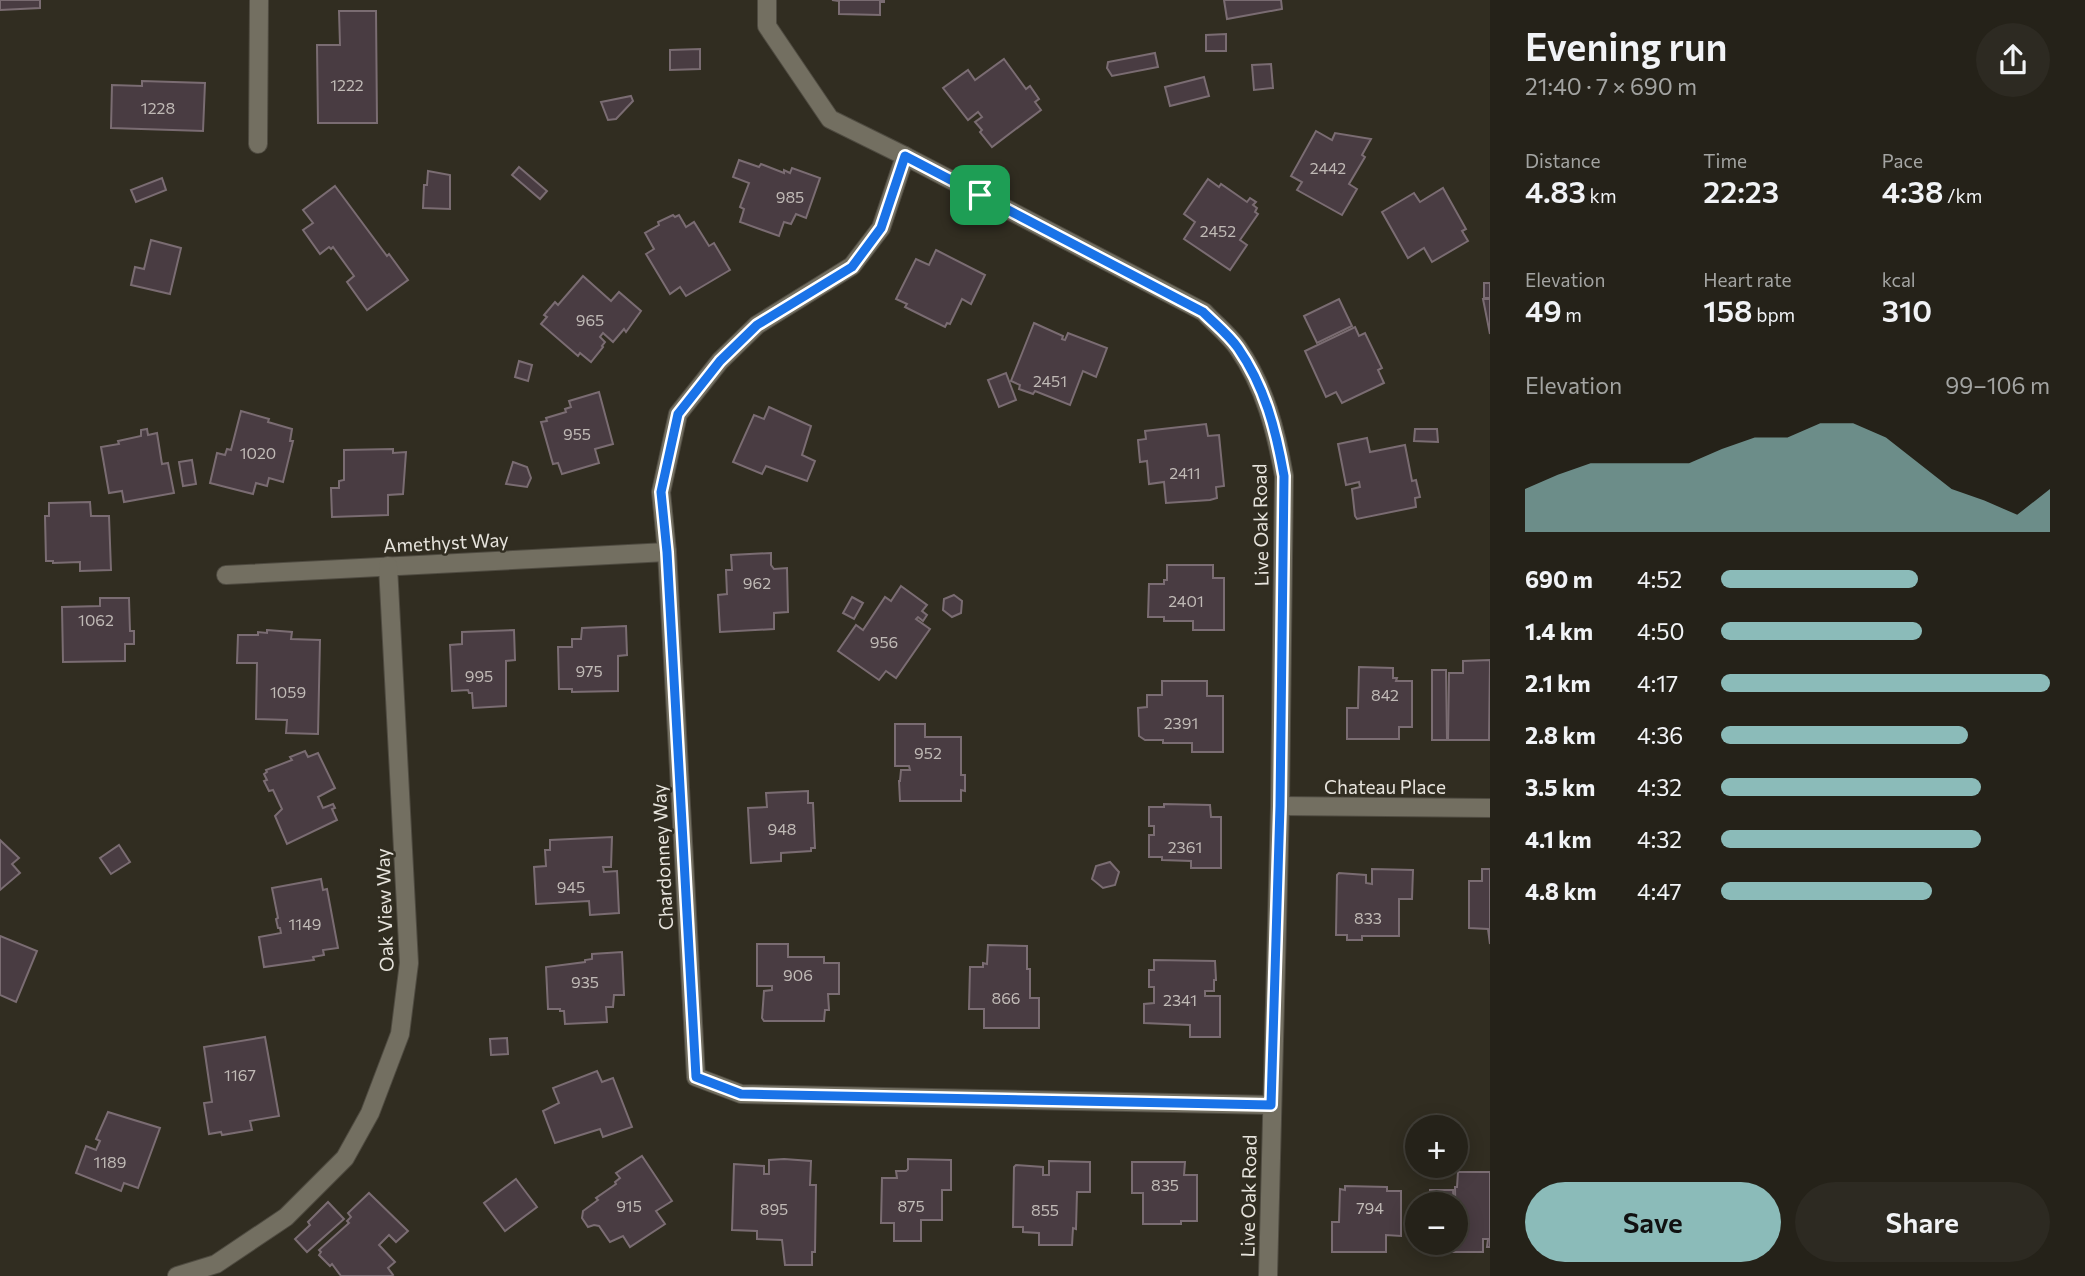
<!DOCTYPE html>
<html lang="en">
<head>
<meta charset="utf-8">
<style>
  body { margin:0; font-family:Commissioner,sans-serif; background:#2d2a22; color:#f1f3f6; height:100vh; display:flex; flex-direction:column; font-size:26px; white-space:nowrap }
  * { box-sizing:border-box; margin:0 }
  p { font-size:23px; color:#a3a4a2 }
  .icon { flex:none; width:38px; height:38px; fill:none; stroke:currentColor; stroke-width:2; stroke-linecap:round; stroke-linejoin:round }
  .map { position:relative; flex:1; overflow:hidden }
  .details { display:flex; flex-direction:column; background:#252219; width:595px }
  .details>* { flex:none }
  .fabs { position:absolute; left:1405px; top:1115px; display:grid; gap:14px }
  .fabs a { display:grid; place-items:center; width:63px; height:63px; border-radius:50%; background:#252219; box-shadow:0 4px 18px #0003,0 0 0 2px #423f38; font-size:35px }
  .pin { position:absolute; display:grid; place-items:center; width:60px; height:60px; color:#fff; margin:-30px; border-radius:14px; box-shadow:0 4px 10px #0006 }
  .round { display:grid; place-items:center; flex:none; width:74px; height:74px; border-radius:37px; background:#2d2a22 }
  .headline { display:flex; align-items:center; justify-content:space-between; height:119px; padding:0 35px }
  h1 { font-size:38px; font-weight:600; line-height:52px }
  .stats { display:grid; grid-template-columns:repeat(3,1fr); gap:10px; height:119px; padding:7px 35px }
  .stats div { display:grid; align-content:center }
  .stats b { font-size:30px; font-weight:600 }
  .stats small { font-size:19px; font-weight:400 }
  .stats p { font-size:19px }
  .chart { height:196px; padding:14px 35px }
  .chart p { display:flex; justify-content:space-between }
  .chart svg { width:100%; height:126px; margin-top:7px; fill:#8bbbb9; opacity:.7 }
  .primary-button { display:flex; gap:14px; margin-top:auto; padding:14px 35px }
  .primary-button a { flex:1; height:80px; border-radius:42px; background:#8bbbb9; color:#111; font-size:28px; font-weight:600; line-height:80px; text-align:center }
  .primary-button a+a { background:#2d2a22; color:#f1f3f6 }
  ul { padding:0 35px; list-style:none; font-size:23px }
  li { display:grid; grid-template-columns:112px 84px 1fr; align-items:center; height:52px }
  li i { height:18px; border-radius:9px; background:#8bbbb9 }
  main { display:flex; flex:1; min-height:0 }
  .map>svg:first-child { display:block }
  .building { fill:#493c42; stroke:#7a6c72; stroke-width:2 }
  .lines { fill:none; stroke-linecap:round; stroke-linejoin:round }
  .minor-casing { stroke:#4f4b41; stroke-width:20 }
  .minor { stroke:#736f61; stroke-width:18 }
  .route-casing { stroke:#fff; stroke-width:14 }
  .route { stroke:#1a73e8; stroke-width:9 }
  .labels { text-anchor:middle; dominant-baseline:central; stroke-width:5; stroke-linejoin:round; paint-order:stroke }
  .number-label { font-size:16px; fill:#c0bab6 }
  .street-label { font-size:19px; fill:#e7e4dd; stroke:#312d21 }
</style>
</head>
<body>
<main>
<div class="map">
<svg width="1490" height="1276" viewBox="0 0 1490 1276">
  <rect width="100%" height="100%" fill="#312d21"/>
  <g class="building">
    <path d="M0 0H40V8L0 10Z"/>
    <path d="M832 0H884V2H880V15L839 14V1Z"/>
    <path d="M1224 0H1281L1282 9 1227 19Z"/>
    <path d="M339 11H376L377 123H318L317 45H340Z"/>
    <path d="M1226 34V51H1206V35Z"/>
    <path d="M700 49V69L670 70V50Z"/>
    <path d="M1155 53 1158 67 1112 76 1107 68 1108 62Z"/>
    <path d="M1004 59 1026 89 1030 86 1039 99 1035 102 1041 110 992 147 980 132 982 130 975 122 982 117 978 112 968 120 943 88 968 70 975 80Z"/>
    <path d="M1271 64 1273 88 1254 90 1252 65Z"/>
    <path d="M1204 77 1209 96 1170 106 1165 87Z"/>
    <path d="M142 81 205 83 203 131 111 128 112 85 142 86Z"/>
    <path d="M631 96 633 101 616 119 608 120 601 102Z"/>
    <path d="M1316 131 1332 140 1335 133 1371 139 1362 155 1365 157 1349 184 1357 189 1342 215 1297 190 1302 182 1291 176Z"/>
    <path d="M739 160 759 167 761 164 784 173V170L790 173 792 168 820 178 806 218 796 214 791 224 784 222 779 236 740 222 744 209 740 207 749 183 733 177Z"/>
    <path d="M519 167 547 191 540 199 512 175Z"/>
    <path d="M428 171 450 175V209L423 208 424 185H427Z"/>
    <path d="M162 178 166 190 136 202 131 190Z"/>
    <path d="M1208 179 1219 187 1221 184 1247 202 1250 198 1256 202 1253 205 1257 208 1255 212 1258 214 1240 240 1247 245 1230 270 1184 239 1195 222 1184 214Z"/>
    <path d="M335 186 387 256 389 254 408 280 367 310 347 282 354 276 333 247 331 249 329 247 320 254 303 230 313 223 303 210Z"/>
    <path d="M1443 188 1466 229 1462 231 1468 241 1432 262 1424 248 1408 258 1382 212 1414 193 1420 202Z"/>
    <path d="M673 215 675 217 679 215 686 227 694 222 709 246 714 243 730 270 686 296 680 287 670 294 646 254 654 249 645 233 659 225 658 222Z"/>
    <path d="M151 240 181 248 170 294 131 285 135 267 144 269Z"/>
    <path d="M936 250 985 275 971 304 962 299 950 324 947 323 945 327 905 307 907 304 896 299 916 259 929 265Z"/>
    <path d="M583 276 611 301 619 292 641 311 626 332 624 329 613 342 603 333 600 337 605 342 602 346 603 347 591 362 580 353 578 356 541 324 547 317 544 315 555 302 558 305Z"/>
    <rect x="1484" y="283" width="6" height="15"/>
    <path d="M1339 299 1352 326 1317 343 1304 316Z"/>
    <path d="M1483 299H1490V334Z"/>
    <path d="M1034 323 1063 336 1062 339 1065 340 1068 333 1107 348 1096 377 1083 371 1070 405 1035 391 1033 394 1019 389 1020 385 1011 381Z"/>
    <path d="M1355 327 1359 336 1365 333 1382 368 1378 370 1384 383 1342 403 1336 392 1326 397 1305 351Z"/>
    <path d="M519 361 532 365 528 381 515 377Z"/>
    <path d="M1006 373 1016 400 999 407 988 380Z"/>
    <path d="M599 392 613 444 595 449 599 463 562 474 558 463 553 464 541 422 547 421 546 418 566 412 565 409 571 407 569 401Z"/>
    <path d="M769 407 811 426 802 455 815 461 807 481 766 466 762 474 733 462 754 415 764 419Z"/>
    <path d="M241 411 269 419 268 422 292 429 290 441H293L283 482 269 478 267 486 256 483 253 494 210 483 217 453 225 455 227 449 231 450Z"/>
    <path d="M1206 424 1208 436 1219 435 1224 486 1216 487 1217 498 1210 500 1166 503 1164 482 1149 484 1147 461 1140 462 1138 440 1146 439 1145 431Z"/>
    <path d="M147 429 148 435 157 433 162 464 168 463 174 493 124 502 122 491 109 493 101 447 119 444 118 441 141 436V430Z"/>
    <path d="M1415 429H1437L1438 442 1414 441Z"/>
    <path d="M1367 438 1370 452 1405 445 1412 481 1416 480 1420 497 1415 498 1416 507 1357 519 1355 516 1352 489 1360 487 1359 482 1346 485 1338 444Z"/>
    <path d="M393 449V453L406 452 403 494 388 495V515L332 517 331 488H339V481L344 480V450Z"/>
    <path d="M192 460 196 484 183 486 179 462Z"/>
    <path d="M513 462 527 467 531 478 527 487 506 484Z"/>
    <path d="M90 502 91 516H109L111 570 80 571V562L53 563V561H46L45 516H49V503Z"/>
    <path d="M771 553V565L774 569 787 568 788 612 774 613V629L720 632 718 595 727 594 726 570H732L731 555Z"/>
    <path d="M1167 565H1213V578H1224V630H1193V621H1164V617H1148L1149 584H1164V580H1167Z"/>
    <path d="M901 586 927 605 922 611 927 615 923 621 918 617 916 619 930 629 896 678 886 671 879 680 838 651 856 625 863 630 885 597 891 601Z"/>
    <path d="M954 595 962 601 961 613 952 617 943 610 944 599Z"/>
    <path d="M852 597 863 603 854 619 843 613Z"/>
    <path d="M100 598H129L130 631H134V644H125V661L63 662 62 607 100 606Z"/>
    <path d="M626 626 627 655 618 656V691L572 692V689H559L558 647H572V639H581L582 628Z"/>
    <path d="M267 630 292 632 291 639 320 640 318 734 286 733 287 720 256 719 257 663H237L238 635H258V632L267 633Z"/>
    <path d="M514 630 515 660 506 661V706L473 708 472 693H469L468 690 452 691 450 645 462 644V632Z"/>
    <path d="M1490 660 1489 740H1448L1449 673H1463V661Z"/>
    <path d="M1359 667 1393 668V678H1397L1396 681H1412V727H1399V739H1347V708H1358Z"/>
    <path d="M1432 670H1446L1447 740H1432Z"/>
    <path d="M1162 681H1207V696H1223V752H1192V743H1163V740H1145L1139 736 1138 708 1147 707V695H1162Z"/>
    <path d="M895 724H925V737H961V775H965V791L961 790V801H900L899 781H900L901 770H910L909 766H895Z"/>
    <path d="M305 751 308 757 318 753 335 788 318 797 323 808 333 804 335 808 332 809 337 820 287 844 275 816 282 809 273 790 269 791 264 781 267 780 264 774 267 772 266 770 292 760 290 757Z"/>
    <path d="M808 791V803H813L815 848H811V851L781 853V861L751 863 748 808 767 807 766 793Z"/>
    <path d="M1164 804 1210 805 1211 817H1221V868H1191V861L1162 860V857H1149V835H1154V826H1149V807H1164Z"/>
    <path d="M612 837 611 867H603L604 872 617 871 619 913 590 915 589 901 536 904 534 867 546 866 545 850H550V840Z"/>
    <path d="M0 840 19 858 12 864 20 873 0 890Z"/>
    <path d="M119 845 130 862 111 874 100 858Z"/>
    <path d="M1110 862 1119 872 1115 885 1103 888 1092 879 1096 866Z"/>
    <path d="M1372 869 1413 870 1412 899H1399V936H1362V940H1347V935H1336L1337 875 1339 873 1366 875V883L1372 884Z"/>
    <path d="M1482 869H1490V944L1488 929 1469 928V881H1482Z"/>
    <path d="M321 879 323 890 327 889 338 948 323 950 324 955 313 957 314 960 264 967 259 937 281 933 280 928H278L276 919 278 918 272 888Z"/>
    <path d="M0 936 37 951 16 1002 0 995Z"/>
    <path d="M757 944H788V957H824V963H839V994H828L829 1010H825L824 1021H764L762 1018 764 991 772 990V986H757Z"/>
    <path d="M988 945 1027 946V969H1030V998H1039V1028H984V1009H969L970 967H983V963L987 964Z"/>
    <path d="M622 952 624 995H614L613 1007H606L607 1022 565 1024 564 1011H560V1009H548L546 967 585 962V960L592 959V954Z"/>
    <path d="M1154 960 1215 961 1216 980H1214V991H1205V996H1220V1037H1190V1025L1144 1023V1004L1154 1003V987H1149V970H1154Z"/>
    <path d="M265 1037 279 1116 250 1121 252 1130 222 1135 221 1132 209 1134 204 1103 212 1102 204 1047Z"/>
    <path d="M507 1038 508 1054 491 1055 490 1039Z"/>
    <path d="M597 1071 602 1082 613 1078 632 1127 603 1137 600 1129 555 1143 543 1111 559 1103 553 1088Z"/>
    <path d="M108 1112 160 1128 138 1188 124 1183 121 1191 76 1173 86 1146 96 1150 100 1141 96 1139Z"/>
    <path d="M642 1156 672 1201 656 1211 665 1224 630 1247 623 1236 610 1242 599 1226 594 1225 588 1227 582 1218 583 1211 598 1200 596 1198 616 1184 615 1182 620 1178 616 1173Z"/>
    <path d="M784 1159 811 1161 810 1185H816L815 1252H812V1265H785L782 1240 757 1239V1231L732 1230 734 1164 764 1166V1174H769V1160Z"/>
    <path d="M908 1159 951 1160V1190H942V1220H921V1241H894V1223H881L882 1178H897L896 1171H906L908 1169Z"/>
    <path d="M1049 1161 1090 1162V1192H1077L1076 1229 1073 1228 1072 1245H1039V1233L1023 1232V1227H1013L1014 1167 1016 1165 1043 1167V1175H1049Z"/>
    <path d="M1132 1162H1185L1184 1175H1197V1221H1181V1224H1143V1193H1132Z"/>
    <path d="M1458 1172H1490V1247H1487L1488 1239H1483V1252H1441V1242H1456L1455 1187H1457Z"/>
    <path d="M516 1179 537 1207 505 1231 484 1203Z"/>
    <path d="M1345 1186 1387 1187V1191H1401V1236L1386 1235V1252H1332V1222H1339L1340 1189 1345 1190Z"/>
    <path d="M1430 1190H1453L1454 1204H1430Z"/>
    <path d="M369 1193 408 1231 396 1242 389 1235 379 1245 395 1262 388 1268 393 1275 391 1276H341L332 1264 330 1266 319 1255 321 1252 319 1250 349 1223 347 1221 351 1217 348 1213Z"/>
    <path d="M328 1202 344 1219 307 1252 295 1239 310 1225 308 1222Z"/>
  </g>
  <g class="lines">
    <g class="minor-casing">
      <g id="minor">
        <path d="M767 0V26L830 119 905 156 1204 312C1215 324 1229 335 1238 348 1265 387 1276 431 1284 476L1280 806 1268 1276"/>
        <path d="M258 144 259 0"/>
        <path d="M905 156 881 228 852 266 757 325 720 361 678 414 661 492 667 552 696 1077 741 1094 1271 1105"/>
        <path d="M226 575 667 552"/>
        <path d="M1280 806 1490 808"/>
        <path d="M177 1276 216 1264 286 1217 345 1158 370 1113 400 1034 409 963 388 566"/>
      </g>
    </g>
    <use href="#minor" class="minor"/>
  </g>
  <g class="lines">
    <g class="route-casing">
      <path id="route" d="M905 156 1203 312C1215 324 1229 335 1238 348 1265 387 1276 430 1284 476L1280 806 1271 1105 741 1094 696 1077 667 552 661 492 678 414 720 361 757 325 852 267 881 228Z"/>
    </g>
    <use href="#route" class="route"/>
  </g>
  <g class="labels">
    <g class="number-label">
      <text x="347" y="84">1222</text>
      <text x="158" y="107">1228</text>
      <text x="1328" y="167">2442</text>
      <text x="790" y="196">985</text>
      <text x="1218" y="230">2452</text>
      <text x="590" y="319">965</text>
      <text x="1050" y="380">2451</text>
      <text x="577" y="433">955</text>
      <text x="258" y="452">1020</text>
      <text x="1185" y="472">2411</text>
      <text x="757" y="582">962</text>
      <text x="1186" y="600">2401</text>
      <text x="96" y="619">1062</text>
      <text x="884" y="641">956</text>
      <text x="589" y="670">975</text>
      <text x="479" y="675">995</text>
      <text x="288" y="691">1059</text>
      <text x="1385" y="694">842</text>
      <text x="1181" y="722">2391</text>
      <text x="928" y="752">952</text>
      <text x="782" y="828">948</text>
      <text x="1185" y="846">2361</text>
      <text x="571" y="886">945</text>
      <text x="1368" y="917">833</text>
      <text x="305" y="923">1149</text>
      <text x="798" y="974">906</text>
      <text x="585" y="981">935</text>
      <text x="1006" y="997">866</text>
      <text x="1180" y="999">2341</text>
      <text x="240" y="1074">1167</text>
      <text x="110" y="1161">1189</text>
      <text x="1165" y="1184">835</text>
      <text x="629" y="1205">915</text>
      <text x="911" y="1205">875</text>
      <text x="1370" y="1207">794</text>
      <text x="774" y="1208">895</text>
      <text x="1045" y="1209">855</text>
    </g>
    <g class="street-label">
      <text transform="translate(1260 525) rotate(-91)">Live Oak Road</text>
      <text transform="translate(446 542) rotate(-3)">Amethyst Way</text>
      <text x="1385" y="786">Chateau Place</text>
      <text transform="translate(662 857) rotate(-93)">Chardonney Way</text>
      <text transform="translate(384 910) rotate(-92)">Oak View Way</text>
      <text transform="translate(1248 1196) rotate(-89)">Live Oak Road</text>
    </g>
  </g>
</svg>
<div class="fabs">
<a>+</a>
<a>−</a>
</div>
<div class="pin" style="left:980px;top:195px;background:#1e9e55"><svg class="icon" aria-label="arrive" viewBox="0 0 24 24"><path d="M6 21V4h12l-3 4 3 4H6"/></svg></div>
</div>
<section class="details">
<div class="headline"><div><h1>Evening run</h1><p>21:40 · 7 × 690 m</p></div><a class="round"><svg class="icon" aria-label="share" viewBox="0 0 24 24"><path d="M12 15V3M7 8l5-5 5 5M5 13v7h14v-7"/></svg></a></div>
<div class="stats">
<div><p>Distance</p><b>4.83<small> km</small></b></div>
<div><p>Time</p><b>22:23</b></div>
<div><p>Pace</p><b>4:38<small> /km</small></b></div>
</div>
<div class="stats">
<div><p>Elevation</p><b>49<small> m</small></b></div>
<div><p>Heart rate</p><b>158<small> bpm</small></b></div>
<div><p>kcal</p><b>310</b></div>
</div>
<div class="chart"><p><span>Elevation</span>99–106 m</p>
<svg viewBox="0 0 160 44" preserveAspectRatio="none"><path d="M0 44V29L10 24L20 20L30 20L40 20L50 20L60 15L70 11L80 11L90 6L100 6L110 11L120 20L130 29L140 33L150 38L160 29V44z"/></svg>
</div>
<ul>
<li><b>690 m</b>4:52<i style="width:60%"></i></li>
<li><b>1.4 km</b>4:50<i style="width:61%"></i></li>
<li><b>2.1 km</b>4:17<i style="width:100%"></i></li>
<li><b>2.8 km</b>4:36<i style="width:75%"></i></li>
<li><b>3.5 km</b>4:32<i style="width:79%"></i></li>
<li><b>4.1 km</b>4:32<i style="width:79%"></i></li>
<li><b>4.8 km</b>4:47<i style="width:64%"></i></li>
</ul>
<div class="primary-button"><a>Save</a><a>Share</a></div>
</section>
</main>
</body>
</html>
